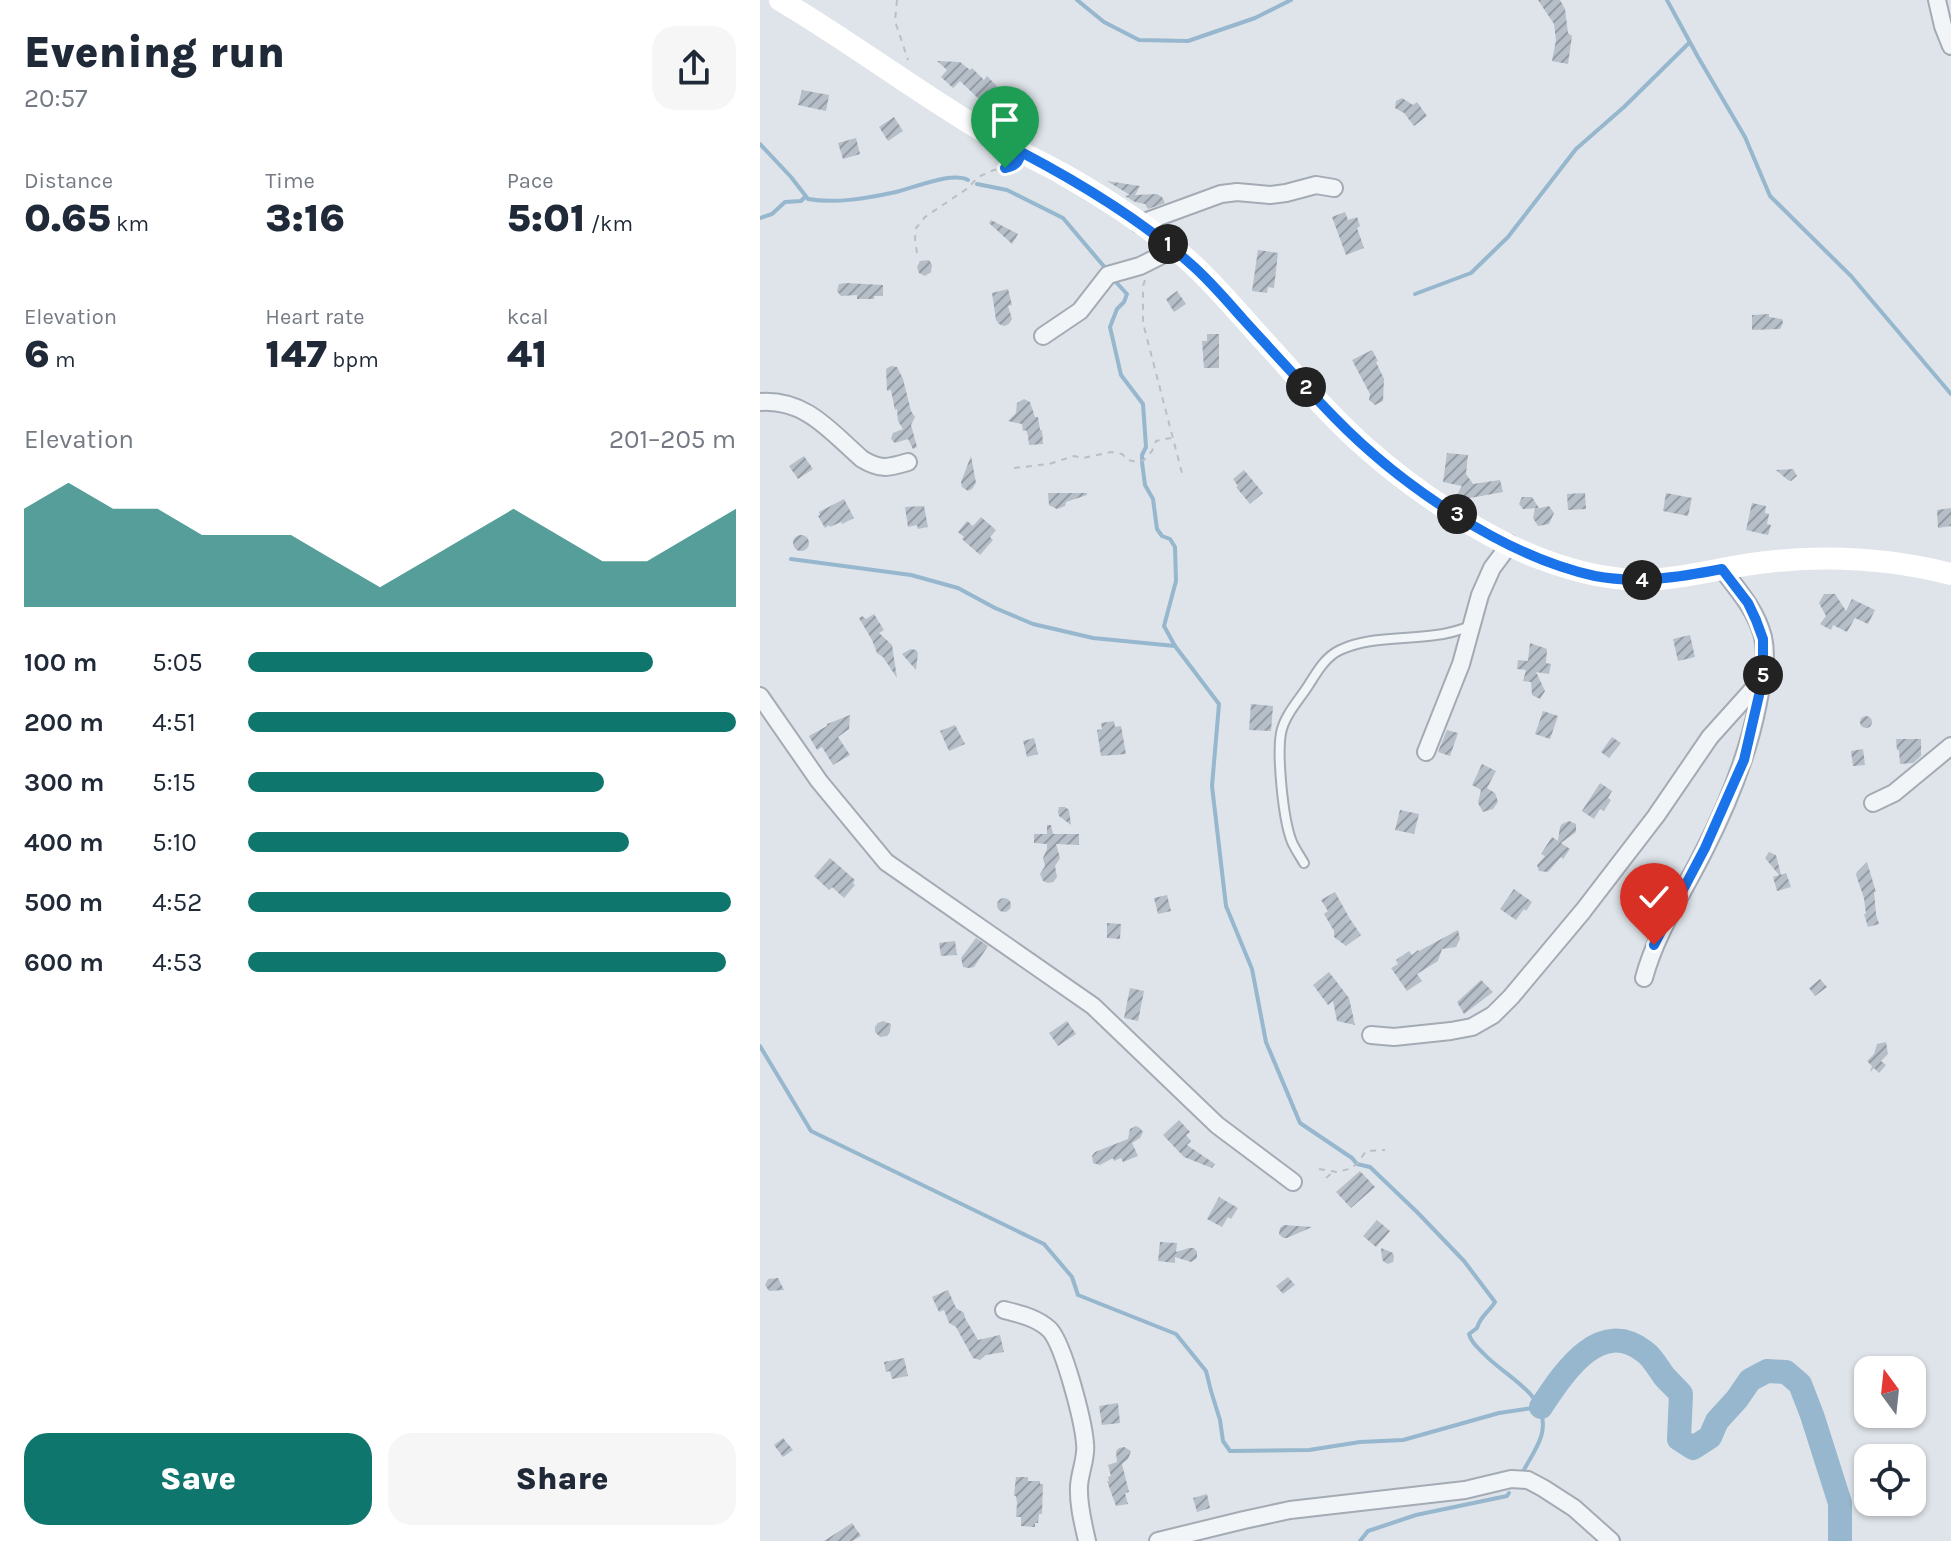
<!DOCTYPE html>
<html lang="en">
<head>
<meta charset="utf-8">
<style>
  body { margin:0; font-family:Karla,sans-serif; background:#f6f6f7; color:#1f2937; height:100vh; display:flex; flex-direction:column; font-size:30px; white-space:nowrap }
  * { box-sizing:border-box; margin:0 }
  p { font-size:26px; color:#747a83 }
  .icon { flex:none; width:44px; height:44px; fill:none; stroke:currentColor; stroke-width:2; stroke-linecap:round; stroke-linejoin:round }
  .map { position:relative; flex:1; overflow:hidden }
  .sheet { display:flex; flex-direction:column; background:#fff; width:760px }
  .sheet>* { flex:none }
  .needle { width:52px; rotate:345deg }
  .controls { position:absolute; left:1094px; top:1356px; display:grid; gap:16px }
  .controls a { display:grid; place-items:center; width:72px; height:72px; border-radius:16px; background:#fff; box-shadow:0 2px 6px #0004; font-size:40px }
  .pin { position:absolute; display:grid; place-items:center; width:68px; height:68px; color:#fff; margin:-82px -34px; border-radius:50% 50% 50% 0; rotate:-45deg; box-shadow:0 0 8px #0007 }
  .pin .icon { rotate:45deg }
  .km { position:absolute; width:40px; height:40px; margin:-20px; border-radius:50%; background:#222; color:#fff; font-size:22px; line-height:40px; text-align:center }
  .round { display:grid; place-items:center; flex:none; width:84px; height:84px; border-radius:24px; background:#f6f6f7 }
  .summary { display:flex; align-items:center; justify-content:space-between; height:136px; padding:0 24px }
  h1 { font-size:44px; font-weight:800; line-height:60px }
  .figures { display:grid; grid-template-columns:repeat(3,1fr); gap:12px; height:136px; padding:8px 24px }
  .figures div { display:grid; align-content:center }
  .figures b { font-size:40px; font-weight:800 }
  .figures small { font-size:22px; font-weight:400 }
  .figures p { font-size:22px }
  .chart { height:224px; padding:16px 24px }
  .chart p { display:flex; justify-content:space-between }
  .chart svg { width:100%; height:144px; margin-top:8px; fill:#0f766e; opacity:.7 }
  .cta { display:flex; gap:16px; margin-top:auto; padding:16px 24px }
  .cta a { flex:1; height:92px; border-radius:24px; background:#0f766e; color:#fff; font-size:32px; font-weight:800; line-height:92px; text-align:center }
  .cta a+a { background:#f6f6f7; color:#1f2937 }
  ul { padding:0 24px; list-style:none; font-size:26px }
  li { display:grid; grid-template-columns:128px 96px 1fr; align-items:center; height:60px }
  li i { height:20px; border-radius:10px; background:#0f766e }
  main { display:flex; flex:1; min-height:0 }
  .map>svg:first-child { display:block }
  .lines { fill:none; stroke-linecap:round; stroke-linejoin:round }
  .stream { stroke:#96b7cd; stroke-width:4 }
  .river { stroke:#96b7cd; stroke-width:24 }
  .building { fill:url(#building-hatch) }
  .lane-casing { stroke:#a4abb5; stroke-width:12 }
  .street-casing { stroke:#a4abb5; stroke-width:20 }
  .path { stroke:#b9bfc5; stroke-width:2; stroke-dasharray:6 6; stroke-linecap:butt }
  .lane { stroke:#f2f5f8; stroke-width:8 }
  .street { stroke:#f2f5f8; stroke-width:16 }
  .secondary { stroke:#fff; stroke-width:22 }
  .route-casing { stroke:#fff; stroke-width:16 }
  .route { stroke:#1a73e8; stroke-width:10 }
</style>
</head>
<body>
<main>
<section class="sheet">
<div class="summary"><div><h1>Evening run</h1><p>20:57</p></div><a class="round"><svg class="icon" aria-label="share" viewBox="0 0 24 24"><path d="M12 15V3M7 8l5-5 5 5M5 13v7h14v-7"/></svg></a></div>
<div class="figures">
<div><p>Distance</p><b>0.65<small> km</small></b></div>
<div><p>Time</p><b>3:16</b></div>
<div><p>Pace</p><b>5:01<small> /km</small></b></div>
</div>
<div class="figures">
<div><p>Elevation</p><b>6<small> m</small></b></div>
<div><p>Heart rate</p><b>147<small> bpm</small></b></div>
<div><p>kcal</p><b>41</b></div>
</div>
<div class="chart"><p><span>Elevation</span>201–205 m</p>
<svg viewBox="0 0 160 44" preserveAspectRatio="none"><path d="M0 44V14L10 6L20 14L30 14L40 22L50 22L60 22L70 30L80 38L90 30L100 22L110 14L120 22L130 30L140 30L150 22L160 14V44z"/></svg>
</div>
<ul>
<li><b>100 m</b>5:05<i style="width:83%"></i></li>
<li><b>200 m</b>4:51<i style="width:100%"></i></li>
<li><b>300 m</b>5:15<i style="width:73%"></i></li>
<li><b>400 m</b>5:10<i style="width:78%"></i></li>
<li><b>500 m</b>4:52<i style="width:99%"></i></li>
<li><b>600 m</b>4:53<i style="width:98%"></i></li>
</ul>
<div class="cta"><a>Save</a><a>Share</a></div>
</section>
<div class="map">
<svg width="1191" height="1541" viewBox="0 0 1191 1541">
  <defs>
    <pattern id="building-hatch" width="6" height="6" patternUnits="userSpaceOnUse" patternTransform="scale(2)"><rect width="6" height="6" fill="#b6bec8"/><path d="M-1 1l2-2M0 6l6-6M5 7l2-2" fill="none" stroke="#949ba4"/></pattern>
  </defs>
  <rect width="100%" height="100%" fill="#dfe4ea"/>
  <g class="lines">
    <g class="stream">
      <path d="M317 0 344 22 379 40 428 41 495 18 531 0"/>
      <path d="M907 0 938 57 985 137 1010 196 1091 276 1191 394"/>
      <path d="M0 144 31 177 48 199C76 204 108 198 136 192 154 188 192 171 208 180"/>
      <path d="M217 184 247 190 303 218 347 270"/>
      <path d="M0 218 12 214 25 202 41 201 45 197"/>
      <path d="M354 280 367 294 364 302 357 309 350 327 361 375 383 404 386 447 382 455V462L385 485 393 499 397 529 402 536 410 539 415 547 416 581 404 626 415 646 459 704 452 786 466 906 492 969 506 1042 540 1123 592 1158 597 1164 610 1167 658 1213 704 1261 735 1302C729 1312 720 1316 717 1328L709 1334C711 1342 717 1347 723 1353 745 1377 790 1394 782 1433 779 1447 769 1459 763 1472"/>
      <path d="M655 294 711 273 748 237 816 149 864 107 929 43"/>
      <path d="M31 559 151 575 198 588 235 608 273 624 333 638 415 646"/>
      <path d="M0 1046 51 1131 284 1244 312 1277 318 1295 416 1334 446 1371 451 1391 460 1420 463 1441 470 1451 549 1450 600 1442 643 1440 739 1413 780 1407"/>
      <path d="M600 1541 608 1531 656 1515 747 1496 749 1493"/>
    </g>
    <path class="river" d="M781 1407C803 1374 839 1316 885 1352 893 1358 898 1368 904 1376 909 1382 916 1388 921 1394L919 1439 933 1448 950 1437 957 1421 977 1399 990 1380 1007 1371 1026 1372 1040 1384 1052 1415 1080 1503V1541"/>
  </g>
  <g class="building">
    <path d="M778 0H800L805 9 808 33 812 36 808 64 792 61 796 40 794 24Z"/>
    <path d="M177 61 200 62 210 70 212 68 224 80 227 76 237 86 222 102 200 81 193 88 181 77 187 70Z"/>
    <path d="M42 90 69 95 66 111 38 105Z"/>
    <path d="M642 98 653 105 657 102 667 116 654 126 644 113 635 108 636 101Z"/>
    <path d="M134 117 143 131 128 141 119 127Z"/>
    <path d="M96 138 100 154 83 159 78 143Z"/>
    <path d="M347 181 380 186 375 195 397 194 402 197 405 203 388 209 385 204 375 202 365 196 370 195Z"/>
    <path d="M585 212 588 220 597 217 600 226 597 228 604 248 586 255 572 217Z"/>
    <path d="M231 220 258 234 252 244 229 223Z"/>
    <path d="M498 250 518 253 514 288 508 287 507 293 492 291Z"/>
    <path d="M169 260 172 265 171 272 165 276 159 273 157 267 160 261Z"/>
    <path d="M86 283 123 285V296H114V299H97V295L81 296 77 291 79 284Z"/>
    <path d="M248 289 252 305 248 306 252 319 249 324 244 326 239 324 236 320 232 293Z"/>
    <path d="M417 291 426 304 414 312 406 299Z"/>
    <path d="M1009 314V317L1022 319 1023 323 1020 329 992 330V315Z"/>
    <path d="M447 334H459V368H444L442 341H447Z"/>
    <path d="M612 350 618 361 616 362 624 379 623 401 615 405 609 400 610 394 592 360Z"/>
    <path d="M131 366 137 367 143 379 151 411 155 417 151 425 157 447 153 449 148 439 135 443 131 439 133 433 143 429 138 421 137 409 135 410 131 390 127 391 126 369Z"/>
    <path d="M264 399 270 402 275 417H278L280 430H282L283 444 269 445 268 436 266 430 263 431 262 424 248 421 256 413 257 403Z"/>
    <path d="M687 453 708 455 706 474 713 484 740 480 743 492 699 500 695 498 702 486 683 482Z"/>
    <path d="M44 456 53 469 38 479 29 466Z"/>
    <path d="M211 456 216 483 212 489 208 491 202 487 201 482Z"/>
    <path d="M1033 469 1037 476 1031 481 1028 480 1016 470Z"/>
    <path d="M484 470 503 493 490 504 476 487 478 486 473 479Z"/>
    <path d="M288 493H327V495L306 502 305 506 297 509 289 505Z"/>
    <path d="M825 493 826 509 808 510 807 494Z"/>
    <path d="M906 493 932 498 928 516 903 511Z"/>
    <path d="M762 497H772L779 508 763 509 759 504Z"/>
    <path d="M84 499 94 518 82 524 81 522 70 527 69 525 65 528 58 516 60 515 59 512Z"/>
    <path d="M992 503 1006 506 1005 513 1009 514 1007 524 1011 525 1008 535 986 530Z"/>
    <path d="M164 506 168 527 158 529 157 525 148 527 145 507Z"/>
    <path d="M789 506 794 513 789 524 778 526 773 518 775 509Z"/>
    <path d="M1191 508V526L1178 528 1177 510Z"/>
    <path d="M221 517 236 530 230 537 233 540 220 555 202 539 204 537 198 532 207 521 213 526Z"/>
    <circle cx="41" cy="543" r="8"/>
    <path d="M1064 594H1075L1086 611 1092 599 1115 610 1108 624 1095 618 1087 632 1073 625 1071 630 1060 624 1066 616 1059 603Z"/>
    <path d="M114 614 124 630 119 633 132 645 137 678 123 657 117 653 112 640 99 618 102 616 106 619Z"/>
    <path d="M930 635 935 657 918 661 913 639Z"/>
    <path d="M770 643 787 649 786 663 791 664 789 674 776 672 785 691 780 699 772 695 771 682 763 681 766 670 757 669 758 660 768 661Z"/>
    <path d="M151 649 156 650 158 653 156 670 142 654Z"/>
    <path d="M491 704 513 706 511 731 489 730Z"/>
    <path d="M783 711 798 716 790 739 775 734Z"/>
    <path d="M90 715 89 729 78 737 90 755 73 765 62 747 57 750 49 736 67 726V724Z"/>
    <circle cx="1106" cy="722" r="6"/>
    <path d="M354 721 355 727 361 726 366 754 341 756 337 730 342 729 341 723Z"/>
    <path d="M195 725 205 744 189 751 180 731Z"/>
    <path d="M687 730 698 733 690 756 678 752Z"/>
    <path d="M852 737 861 743 849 758 841 752Z"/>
    <path d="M274 738 278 754 267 757 263 741Z"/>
    <path d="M1136 739H1161V756L1153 763 1140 764 1139 750H1137Z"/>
    <path d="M1103 749 1105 765 1093 766 1091 751Z"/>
    <path d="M722 764 736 771 727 788 735 793 738 802 733 809 723 812 718 803 721 790 712 785Z"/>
    <path d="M840 783 852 791 848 798 851 800 844 811 840 809 834 819 822 811Z"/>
    <path d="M299 807H305L309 810 311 825 299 816 298 812Z"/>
    <path d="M640 810 659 814 654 834 635 830Z"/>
    <path d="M809 821 816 824V832L801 843 810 849 803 859 801 857 788 872 779 871 777 865 785 856 781 854 792 837 798 841 800 827 802 824Z"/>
    <path d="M287 825H291L293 834H319V845L296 844 300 858 295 866 297 877 293 882 288 883 283 881 280 874 285 866 283 858 287 849V844L274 843V834H287Z"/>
    <path d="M1009 852 1016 855 1021 875 1026 873 1031 887 1017 891 1013 877 1019 875 1005 858Z"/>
    <path d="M70 858 95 880 93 883 95 885 84 898 72 887 69 890 54 876Z"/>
    <path d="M1107 862 1116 892H1114L1116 914 1119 924 1108 927 1104 914H1106L1104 898 1096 875 1097 872Z"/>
    <path d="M754 889 772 902 766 911 764 909 756 920 740 909Z"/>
    <path d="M575 892 590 919 601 935 586 946 574 937V931L564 914 568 911 561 900Z"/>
    <path d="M407 895 411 911 398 914 394 898Z"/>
    <circle cx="244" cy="905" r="7"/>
    <path d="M347 923 361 924 360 939 347 938Z"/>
    <path d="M698 930 700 939 696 947 682 949 678 961 657 974 662 981 647 991 631 968 638 964 636 960 649 951 652 955 658 950 659 951Z"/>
    <path d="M216 938 228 946 214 967 209 968 203 967 201 958Z"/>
    <path d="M195 941 197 955 181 956 179 943Z"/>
    <path d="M569 972 589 998 595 1025 577 1021 573 1001 568 1005 553 985Z"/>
    <path d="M1060 979 1067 987 1055 996 1049 988Z"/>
    <path d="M721 980 733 992 704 1014 697 1002Z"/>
    <path d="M370 988 384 991 378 1021 364 1018Z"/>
    <path d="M123 1021 131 1024 130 1032 127 1036 120 1037 115 1032V1027L118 1023Z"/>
    <path d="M307 1021 316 1034 298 1046 289 1033Z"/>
    <path d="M1126 1042 1128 1054 1121 1061 1126 1065 1119 1073 1114 1068 1110 1072 1112 1066 1107 1061 1114 1054 1117 1044Z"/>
    <path d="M419 1120 430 1132 426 1135 431 1141 427 1145 455 1164 452 1168 424 1157 403 1135Z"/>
    <path d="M376 1126 380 1128 383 1132 380 1138 372 1143 378 1156 363 1162 361 1158 354 1161 353 1158 340 1165 333 1163 332 1156 335 1152 368 1139 370 1129Z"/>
    <path d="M600 1171 615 1187 591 1208 576 1192Z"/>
    <path d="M459 1197 478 1208 471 1219 468 1217 462 1227 447 1219Z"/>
    <path d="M617 1220 630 1231 616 1247 603 1236Z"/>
    <path d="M524 1225 552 1227 527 1238H523L519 1234 520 1228Z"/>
    <path d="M400 1242 417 1243 416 1252 429 1248H434L437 1252V1258L431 1262 415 1257V1263L398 1261Z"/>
    <path d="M621 1248 633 1253 634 1257 633 1262 628 1264 624 1262 622 1259Z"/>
    <path d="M528 1277 535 1285 523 1294 516 1286Z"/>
    <path d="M18 1278 24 1290 9 1291 5 1285 8 1279Z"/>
    <path d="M188 1290 196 1308 204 1313 205 1318 218 1340 240 1335 244 1352 226 1355 220 1360 213 1358 196 1327 189 1323 184 1310 179 1312 172 1297Z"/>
    <path d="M144 1358 148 1376 132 1379 130 1371 126 1372 124 1362Z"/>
    <path d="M358 1403 360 1423 342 1425 339 1406Z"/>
    <path d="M23 1438 33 1450 23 1457 14 1445Z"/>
    <path d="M364 1447 371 1451 368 1459 362 1464 369 1492 365 1493 368 1504 356 1506 347 1481H349L348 1477 351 1476 348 1465 357 1462 356 1451 359 1448Z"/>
    <path d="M256 1477H268V1481H280V1484H283L282 1514H279L278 1523H275V1527L261 1526V1517H256L257 1503 256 1496H254Z"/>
    <path d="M447 1494 450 1508 437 1512 433 1498Z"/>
    <path d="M92 1523 101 1536 92 1541H64Z"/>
  </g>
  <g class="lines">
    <g class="lane-casing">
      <path id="lane" d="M544 863C540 856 535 849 532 842 523 820 517 756 521 733 524 716 539 700 548 686 557 672 565 657 580 650 610 636 644 640 676 635 688 634 700 630 711 626"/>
    </g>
    <g class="street-casing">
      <g id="street">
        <path d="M1177 0 1183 26 1191 46"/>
        <path d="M379 224 461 194 477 192 510 195 526 193 556 185 574 188"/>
        <path d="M283 336 320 311 348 275 380 266 414 249"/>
        <path d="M0 402C46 399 70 431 102 459 120 470 128 468 148 462"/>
        <path d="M0 696 59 781 126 862 333 1006 457 1125 533 1182"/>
        <path d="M666 752 701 664 720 595 732 568 750 544"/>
        <path d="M1113 803 1134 793 1191 746"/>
        <path d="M884 978C896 933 923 893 944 851 968 804 988 755 998 703 1002 682 1008 658 1003 637 996 610 978 590 962 569"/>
        <path d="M611 1035 634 1037 691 1031 712 1027 733 1015 751 997 823 911 896 816 950 737 1003 678"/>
        <path d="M244 1310C260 1314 278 1318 290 1330 304 1346 323 1420 325 1443 327 1457 320 1471 319 1486 318 1504 323 1523 327 1541"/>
        <path d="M398 1541 484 1520 530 1510 705 1490 751 1479 768 1480 783 1488 814 1508 851 1541"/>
      </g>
    </g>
    <g class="path">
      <path d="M137 0 135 21 148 60"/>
      <path d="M157 253 155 239 156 228 165 217 208 188 218 177 234 170 249 167"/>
      <path d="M385 280 383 286V323L423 477"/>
      <path d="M254 468 289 464 314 456 323 458 351 452 362 454 368 460 378 462 384 460 392 451 396 441 411 438"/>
      <path d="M559 1169 577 1172 589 1169 597 1164 606 1151 625 1150"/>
      <path d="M566 1178 573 1172"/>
    </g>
    <use href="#lane" class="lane"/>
    <use href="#street" class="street"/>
    <path class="secondary" d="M20 0C91 42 157 92 228 134 251 148 277 160 301 173 340 195 380 221 415 249 452 279 482 318 515 353 544 385 573 419 605 447 652 489 725 539 784 560 816 572 851 580 885 580 926 579 966 566 1007 562 1068 555 1132 559 1191 574"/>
  </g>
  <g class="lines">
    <g class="route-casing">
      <path id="route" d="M245 168C255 166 259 163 261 152 322 184 382 220 433 266 451 282 467 301 483 319 513 352 543 385 574 417 639 484 743 556 835 576 877 584 921 577 962 569L988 603 996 620 1003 639V678L984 760 945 848 894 945"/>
    </g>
    <use href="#route" class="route"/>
  </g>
</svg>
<div class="controls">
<a><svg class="needle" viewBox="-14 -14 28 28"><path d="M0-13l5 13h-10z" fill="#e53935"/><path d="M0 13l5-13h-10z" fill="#747a83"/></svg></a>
<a><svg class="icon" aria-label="locate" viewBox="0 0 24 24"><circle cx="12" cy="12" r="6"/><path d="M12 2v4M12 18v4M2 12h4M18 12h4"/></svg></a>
</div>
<div class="pin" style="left:245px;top:168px;background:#1e9e55"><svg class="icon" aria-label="arrive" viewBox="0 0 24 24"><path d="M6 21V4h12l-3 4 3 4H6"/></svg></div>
<div class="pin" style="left:894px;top:945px;background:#d93025"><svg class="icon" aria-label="check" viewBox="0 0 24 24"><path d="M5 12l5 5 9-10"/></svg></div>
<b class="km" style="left:408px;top:244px">1</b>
<b class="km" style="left:546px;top:387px">2</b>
<b class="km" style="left:697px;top:514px">3</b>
<b class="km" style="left:882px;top:580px">4</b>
<b class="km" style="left:1003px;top:675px">5</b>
</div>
</main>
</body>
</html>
